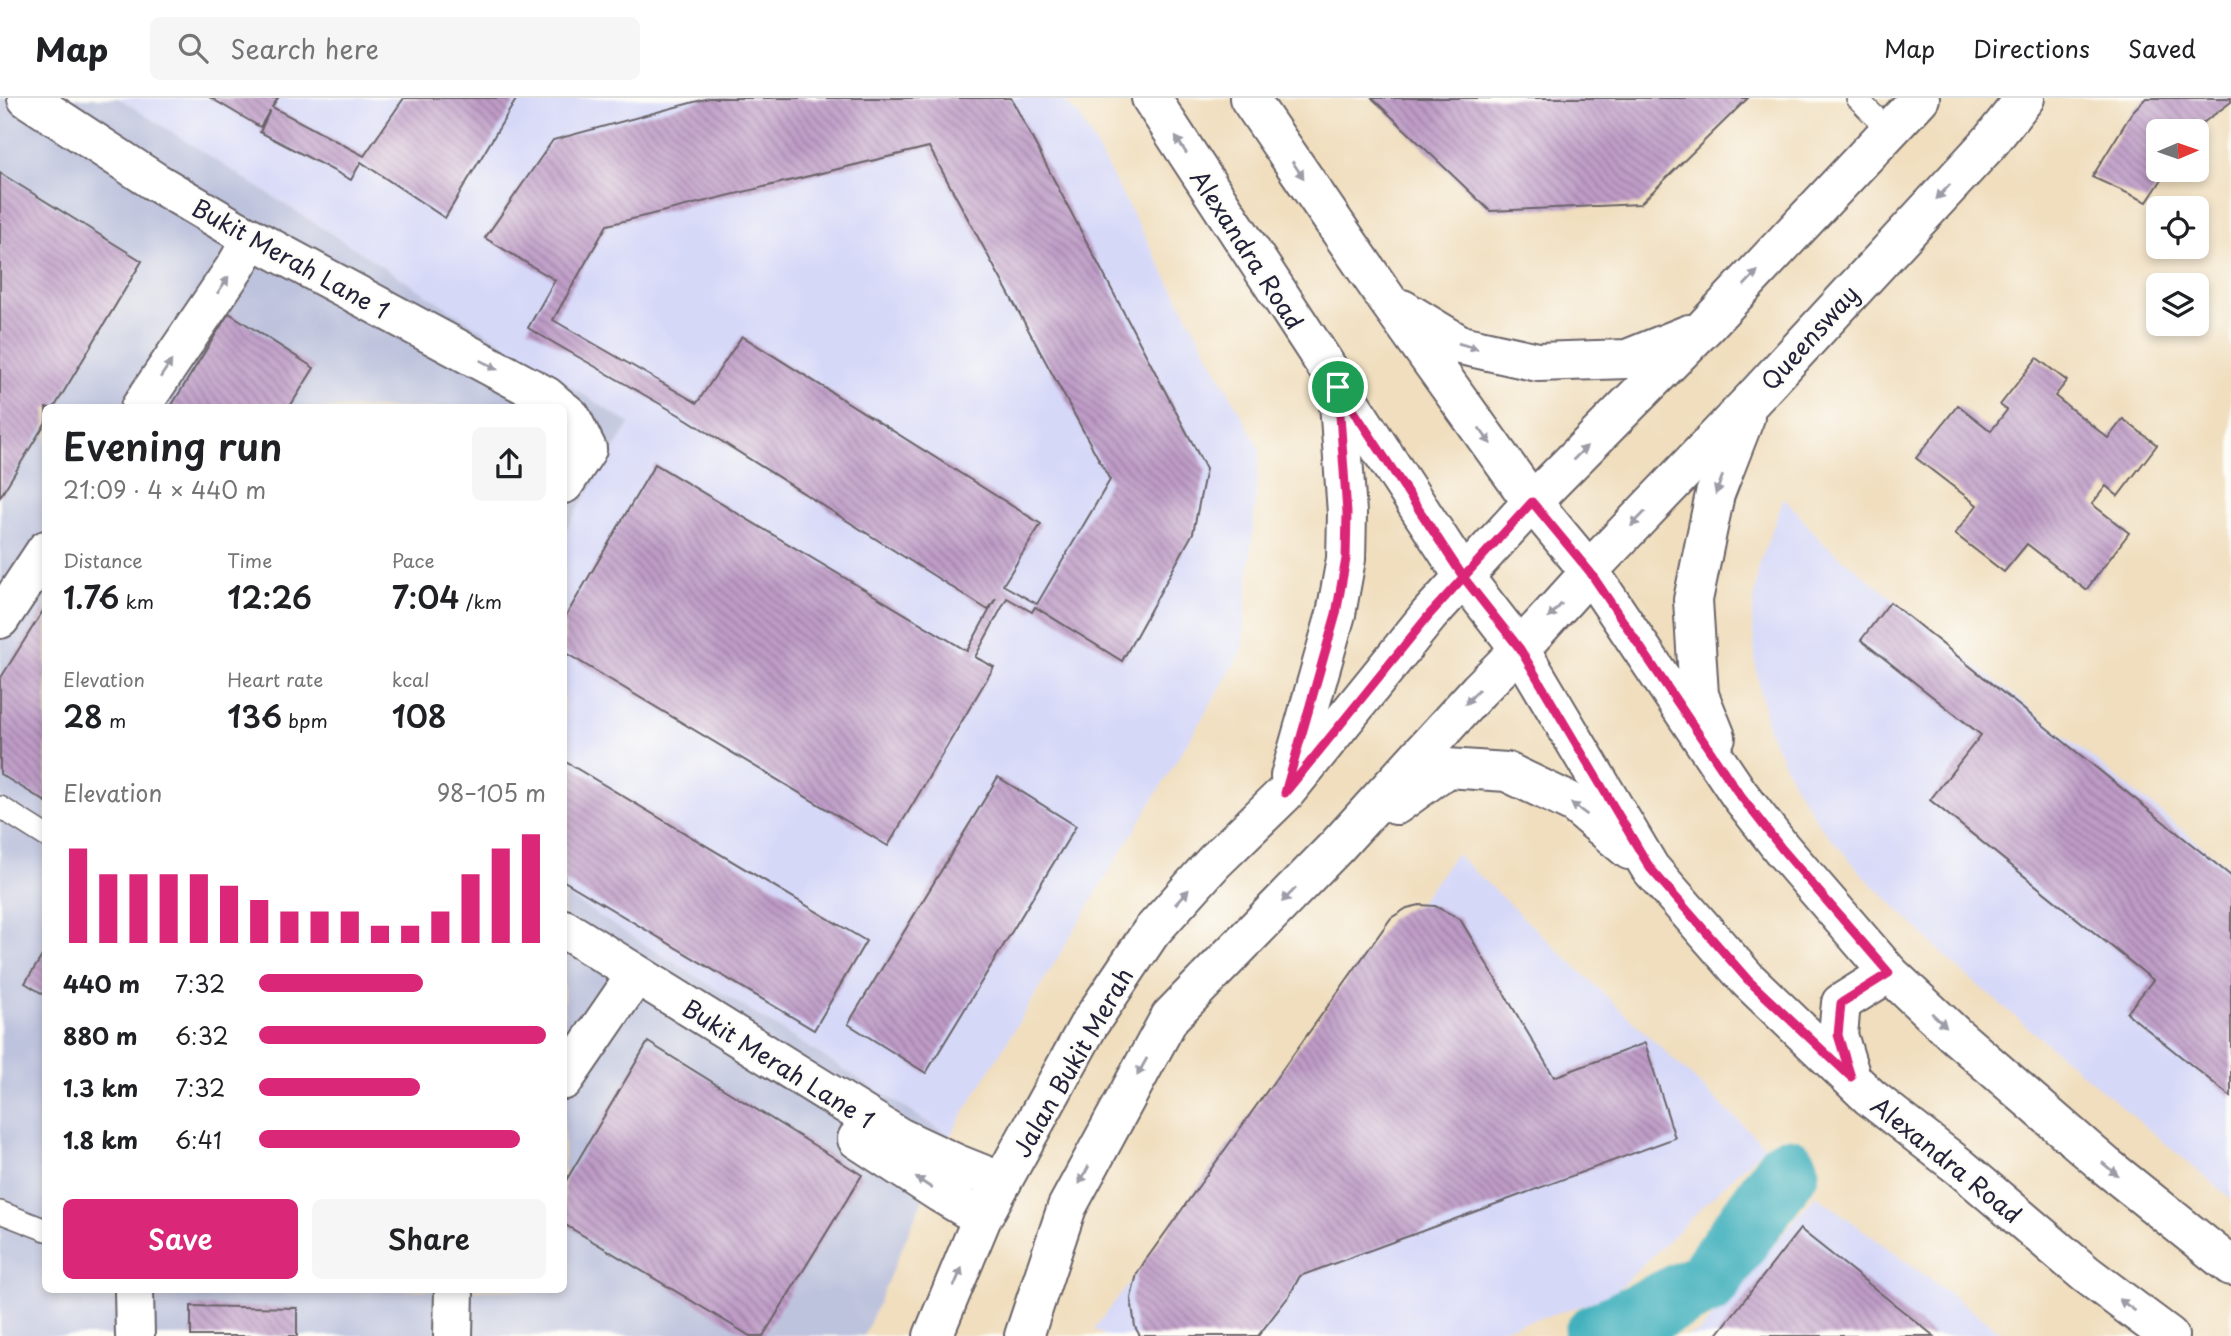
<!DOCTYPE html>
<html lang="en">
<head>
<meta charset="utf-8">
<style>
  body { margin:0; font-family:"Playpen Sans",sans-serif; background:#f6f6f6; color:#202124; height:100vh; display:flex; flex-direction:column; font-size:26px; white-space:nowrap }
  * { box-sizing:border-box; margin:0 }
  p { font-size:23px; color:#757577 }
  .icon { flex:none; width:38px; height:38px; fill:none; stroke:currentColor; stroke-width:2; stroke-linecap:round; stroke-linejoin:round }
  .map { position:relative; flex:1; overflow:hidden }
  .panel { position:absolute; left:42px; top:306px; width:525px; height:889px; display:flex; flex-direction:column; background:#fff; border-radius:10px; box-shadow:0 4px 10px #0003 }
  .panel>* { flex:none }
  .needle { width:46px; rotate:88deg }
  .fabs { position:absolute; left:2146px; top:21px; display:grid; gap:14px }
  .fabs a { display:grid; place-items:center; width:63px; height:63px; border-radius:10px; background:#fff; box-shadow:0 4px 10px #0003; font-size:35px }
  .pin { position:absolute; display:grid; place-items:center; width:60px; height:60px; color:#fff; margin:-30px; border:4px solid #fff; border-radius:50%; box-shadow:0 2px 7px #0007 }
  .round { display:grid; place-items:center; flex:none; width:74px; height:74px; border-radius:10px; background:#f6f6f6 }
  .head { display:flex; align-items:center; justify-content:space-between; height:119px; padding:0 21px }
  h1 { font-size:38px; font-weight:600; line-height:52px }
  .stats { display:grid; grid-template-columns:repeat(3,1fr); gap:10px; height:119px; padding:7px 21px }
  .stats div { display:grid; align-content:center }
  .stats b { font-size:30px; font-weight:600 }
  .stats small { font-size:19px; font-weight:400 }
  .stats p { font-size:19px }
  .chart { height:196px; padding:14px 21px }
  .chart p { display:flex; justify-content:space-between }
  .chart svg { width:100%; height:126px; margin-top:7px; stroke:#db2777; stroke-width:6 }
  .button { display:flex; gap:14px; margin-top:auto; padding:14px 21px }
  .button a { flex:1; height:80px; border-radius:10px; background:#db2777; color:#fff; font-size:28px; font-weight:600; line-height:80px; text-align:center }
  .button a+a { background:#f6f6f6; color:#202124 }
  ul { padding:0 21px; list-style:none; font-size:23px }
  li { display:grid; grid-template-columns:112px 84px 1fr; align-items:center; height:52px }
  li i { height:18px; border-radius:9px; background:#db2777 }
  header { display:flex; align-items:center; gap:42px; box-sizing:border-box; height:98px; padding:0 35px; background:#fff; border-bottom:2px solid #e0e0e0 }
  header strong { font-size:33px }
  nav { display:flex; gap:38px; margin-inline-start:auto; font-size:24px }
  .search { width:490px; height:63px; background:#f6f6f6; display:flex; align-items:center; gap:18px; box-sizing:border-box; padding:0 24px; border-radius:10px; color:#757577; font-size:26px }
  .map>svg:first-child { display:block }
  .built { fill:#d6d8f8 }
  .industrial { fill:#bec3dd }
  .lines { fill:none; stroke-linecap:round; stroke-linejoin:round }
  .river { stroke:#42b1bd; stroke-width:65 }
  .building { fill:url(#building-back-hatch); fill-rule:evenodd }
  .lane-casing { stroke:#6a6469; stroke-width:24 }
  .street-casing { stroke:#6a6469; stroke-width:42 }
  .primary-casing { stroke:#6a6469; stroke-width:42 }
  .lane { stroke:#fff; stroke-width:21 }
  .street { stroke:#fff; stroke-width:38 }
  .primary { stroke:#fff; stroke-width:38 }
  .oneway { fill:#9c9ca7 }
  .route-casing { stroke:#fff; stroke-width:14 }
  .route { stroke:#db2777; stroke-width:9 }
  .labels { text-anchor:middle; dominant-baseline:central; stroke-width:5; stroke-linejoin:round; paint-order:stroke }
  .street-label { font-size:24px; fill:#22223b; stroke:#fdfcf7 }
</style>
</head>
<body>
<header>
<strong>Map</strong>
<div class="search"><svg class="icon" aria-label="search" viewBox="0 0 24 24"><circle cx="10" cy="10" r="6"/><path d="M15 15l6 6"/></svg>Search here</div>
<nav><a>Map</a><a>Directions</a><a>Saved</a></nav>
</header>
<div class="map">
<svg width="2231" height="1238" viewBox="0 0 2231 1238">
  <defs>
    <pattern id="building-back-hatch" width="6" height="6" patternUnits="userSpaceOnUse" patternTransform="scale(1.75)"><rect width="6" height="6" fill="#be9bc6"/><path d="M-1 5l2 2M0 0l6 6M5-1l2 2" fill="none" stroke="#9a7ea2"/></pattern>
  </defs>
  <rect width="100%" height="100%" fill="#fdfcf7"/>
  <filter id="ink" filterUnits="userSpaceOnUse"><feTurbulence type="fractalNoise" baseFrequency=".0143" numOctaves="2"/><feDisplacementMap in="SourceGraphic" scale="14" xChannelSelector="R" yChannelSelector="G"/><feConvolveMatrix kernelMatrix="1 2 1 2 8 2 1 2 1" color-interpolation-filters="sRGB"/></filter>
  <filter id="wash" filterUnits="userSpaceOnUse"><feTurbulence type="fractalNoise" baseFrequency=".00686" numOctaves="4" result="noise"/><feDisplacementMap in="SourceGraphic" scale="28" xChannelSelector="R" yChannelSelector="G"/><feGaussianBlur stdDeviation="1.57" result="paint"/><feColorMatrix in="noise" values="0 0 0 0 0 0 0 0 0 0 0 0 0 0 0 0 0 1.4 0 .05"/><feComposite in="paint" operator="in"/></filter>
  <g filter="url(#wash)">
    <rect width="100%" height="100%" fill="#f0debe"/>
    <g class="built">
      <path d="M118 0H1062L1080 19 1260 351 1242 554 950 1038 564 796V434L630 326Z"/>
      <path d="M1784 399 1822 444 2231 771V1101L1954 867 1864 778 1818 725 1790 678 1768 631 1756 571 1752 521 1759 467Z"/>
      <path d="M1456 756 1765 1048 1609 1200 1477 1238H1105L1094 1231Z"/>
      <path d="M1816 1097 2007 1238H1684L1700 1234Z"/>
    </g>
    <path class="industrial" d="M0 0H118L630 326 564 434V310H46V1192H564V796L950 1038 864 1238H0Z"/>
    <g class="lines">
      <path class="river" d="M1596 1238 1706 1185 1787 1072"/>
    </g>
    <g id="blocks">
      <g class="building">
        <path d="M211 0H278L272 9 364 58 404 0H517L445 120 361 64 351 82 260 34 270 12 260 29Z"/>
        <path d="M709 0H1011L1206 371 1193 435 1122 563 1035 509 1032 514 1007 500 975 559 994 569 888 748 564 554V521L655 366 967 553 996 500 988 512 688 322 528 230 555 182 485 140 553 42ZM929 49 1110 382 1037 506 1003 487 1041 426 742 238 697 305 553 222 607 127Z"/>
        <path d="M1372 0H1748L1640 106 1490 113Z"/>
        <path d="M2146 0H2231V4L2192 33H2158V72H2168L2147 104 2092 79 2133 13Z"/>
        <path d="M0 75 142 163 54 310H46V324L0 399Z"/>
        <path d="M229 215 314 270 289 310H170Z"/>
        <path d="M2037 260 2067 283 2055 298 2108 340 2123 321 2157 347 2118 398 2106 388 2092 406 2129 435 2086 492 2027 446 2004 474 1955 436 1977 407 1916 360 1958 307 1991 333 2007 312 2000 307Z"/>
        <path d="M1890 504 2231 778V999L2127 915 2153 882 1930 702 1981 637 1861 542Z"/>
        <path d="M46 508V704L0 676V581Z"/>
        <path d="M564 663 866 843 814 932 564 783Z"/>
        <path d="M998 679 1076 728 926 975 848 926Z"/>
        <path d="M1420 807 1435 808 1460 821 1554 979 1645 945 1675 1040 1300 1178 1289 1198 1258 1238H1140L1135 1229 1131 1200 1137 1176 1145 1163 1391 820 1407 810Z"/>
        <path d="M46 852V898L25 885Z"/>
        <path d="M648 944 862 1077 763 1238H750L564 1126V1086Z"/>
        <path d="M1800 1131 1884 1198 1934 1238H1716Z"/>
        <path d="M191 1208 297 1210V1238H191Z"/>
      </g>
    </g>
  </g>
  <g filter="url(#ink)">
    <use href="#blocks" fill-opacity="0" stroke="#6a6469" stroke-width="2"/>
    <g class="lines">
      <g class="lane-casing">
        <g id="lane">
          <path d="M1857 0 1889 33"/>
          <path d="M0 709 46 738"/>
          <path d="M0 1114 46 1132"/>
        </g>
      </g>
      <g class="street-casing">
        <g id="street">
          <path d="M27 0 154 83 235 131 546 298 560 310"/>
          <path d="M140 310 236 168 252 140"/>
          <path d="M564 313 571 319 587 351 564 386"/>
          <path d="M0 521 46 452"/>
          <path d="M564 831 899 1039 957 1066 1002 1084"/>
          <path d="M564 982 636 877"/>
          <path d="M857 1041 940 1095 982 1120"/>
          <path d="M134 1192 135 1238"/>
          <path d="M453 1238 454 1192"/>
        </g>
      </g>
      <g class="primary-casing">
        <g id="primary">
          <path d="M1151 0 1464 479 1520 551 1650 770 1748 882 1870 999 1960 1069 2086 1176 2169 1238"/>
          <path d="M1249 0 1388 203 1532 404 1590 474 1739 696 1782 751 1889 875 1954 936 2106 1068 2231 1168"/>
          <path d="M1402 211 1461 247 1538 264 1627 261 1689 236"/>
          <path d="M1716 639 1699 597 1693 502 1715 396 1745 319"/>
          <path d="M1290 678 1336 516 1346 461 1347 415 1338 291"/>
          <path d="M1396 707 1447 670 1507 674 1574 706 1629 752"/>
          <path d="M1851 979 1838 937 1841 905 1889 875"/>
          <path d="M933 1238 982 1120 1002 1084 1088 928 1151 834 1214 764 1285 695 1429 517 1532 404 1704 230 1920 0"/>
          <path d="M1024 1238 1067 1109 1170 919 1337 748 1479 592 1520 551 1590 474 1597 464 1753 301 1990 44 2025 0"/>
        </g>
      </g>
      <use href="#lane" class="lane"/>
      <use href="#street" class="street"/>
      <use href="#primary" class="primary"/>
    </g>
    <defs><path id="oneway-solid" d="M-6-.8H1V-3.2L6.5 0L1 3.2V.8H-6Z" transform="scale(1.75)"/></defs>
    <g class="oneway">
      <use href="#oneway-solid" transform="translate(1181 47) rotate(-123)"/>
      <use href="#oneway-solid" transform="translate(1298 72) rotate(56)"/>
      <use href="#oneway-solid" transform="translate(1943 94) rotate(133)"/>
      <use href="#oneway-solid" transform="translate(1751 180) rotate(-47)"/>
      <use href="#oneway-solid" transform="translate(223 187) rotate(-56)"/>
      <use href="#oneway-solid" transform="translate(1468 248) rotate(16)"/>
      <use href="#oneway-solid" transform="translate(489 267) rotate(28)"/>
      <use href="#oneway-solid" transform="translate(166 271) rotate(-56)"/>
      <use href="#oneway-solid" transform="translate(1485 338) rotate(54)"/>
      <use href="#oneway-solid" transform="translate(1580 355) rotate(-45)"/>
      <use href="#oneway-solid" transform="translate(1719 387) rotate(111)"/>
      <use href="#oneway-solid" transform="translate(1638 421) rotate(134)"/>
      <use href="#oneway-solid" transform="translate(1555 513) rotate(132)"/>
      <use href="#oneway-solid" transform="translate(1472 599) rotate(133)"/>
      <use href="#oneway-solid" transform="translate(1579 711) rotate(-144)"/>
      <use href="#oneway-solid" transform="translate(1289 797) rotate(135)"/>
      <use href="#oneway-solid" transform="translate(1182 799) rotate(-48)"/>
      <use href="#oneway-solid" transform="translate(1939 922) rotate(43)"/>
      <use href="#oneway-solid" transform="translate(1142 969) rotate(119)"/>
      <use href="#oneway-solid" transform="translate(2110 1071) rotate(39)"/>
      <use href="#oneway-solid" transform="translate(1084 1077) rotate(118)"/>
      <use href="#oneway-solid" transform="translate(924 1085) rotate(-147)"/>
      <use href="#oneway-solid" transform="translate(958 1179) rotate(-67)"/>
      <use href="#oneway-solid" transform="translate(2127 1207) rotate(-144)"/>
    </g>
  </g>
  <g class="lines" filter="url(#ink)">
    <g class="route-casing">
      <path id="route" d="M1338 289 1347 415 1346 461 1336 516 1285 695 1429 517 1532 404 1590 474 1739 696 1782 751 1889 875 1841 905 1838 937 1851 979 1748 882 1650 770 1520 551 1464 480 1338 289"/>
    </g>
    <use href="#route" class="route"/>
  </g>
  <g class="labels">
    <g class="street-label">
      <text transform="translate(1248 151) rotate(57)">Alexandra Road</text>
      <text transform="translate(291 160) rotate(29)">Bukit Merah Lane 1</text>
      <text transform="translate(1809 239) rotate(-48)">Queensway</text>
      <text transform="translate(1072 964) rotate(-60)">Jalan Bukit Merah</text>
      <text transform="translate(779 965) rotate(32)">Bukit Merah Lane 1</text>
      <text transform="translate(1947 1061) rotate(39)">Alexandra Road</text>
    </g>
  </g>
</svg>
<div class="fabs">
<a><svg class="needle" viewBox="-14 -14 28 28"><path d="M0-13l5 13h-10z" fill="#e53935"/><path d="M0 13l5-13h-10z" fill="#757577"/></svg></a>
<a><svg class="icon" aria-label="locate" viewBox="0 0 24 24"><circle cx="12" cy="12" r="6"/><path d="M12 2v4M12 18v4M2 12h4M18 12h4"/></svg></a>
<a><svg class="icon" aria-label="layers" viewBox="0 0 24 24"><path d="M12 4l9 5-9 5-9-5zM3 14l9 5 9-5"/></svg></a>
</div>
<div class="pin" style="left:1338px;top:289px;background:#1e9e55"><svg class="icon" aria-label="arrive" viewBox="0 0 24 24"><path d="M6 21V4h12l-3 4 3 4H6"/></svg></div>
<section class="panel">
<div class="head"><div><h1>Evening run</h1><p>21:09 · 4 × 440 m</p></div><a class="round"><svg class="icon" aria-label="share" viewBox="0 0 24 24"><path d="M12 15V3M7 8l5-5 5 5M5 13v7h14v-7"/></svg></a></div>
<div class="stats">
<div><p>Distance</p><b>1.76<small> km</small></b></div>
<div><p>Time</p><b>12:26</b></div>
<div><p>Pace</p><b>7:04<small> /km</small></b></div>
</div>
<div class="stats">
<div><p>Elevation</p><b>28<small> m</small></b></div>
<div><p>Heart rate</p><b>136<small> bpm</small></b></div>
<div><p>kcal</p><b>108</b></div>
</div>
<div class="chart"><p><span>Elevation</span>98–105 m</p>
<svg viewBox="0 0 160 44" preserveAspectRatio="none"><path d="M5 44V11M15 44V20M25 44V20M35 44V20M45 44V20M55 44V24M65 44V29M75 44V33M85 44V33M95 44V33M105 44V38M115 44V38M125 44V33M135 44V20M145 44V11M155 44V6"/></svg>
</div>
<ul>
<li><b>440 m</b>7:32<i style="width:57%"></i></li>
<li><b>880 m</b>6:32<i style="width:100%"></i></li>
<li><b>1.3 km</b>7:32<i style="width:56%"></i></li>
<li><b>1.8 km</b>6:41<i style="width:91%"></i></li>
</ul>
<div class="button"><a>Save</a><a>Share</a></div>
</section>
</div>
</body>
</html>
